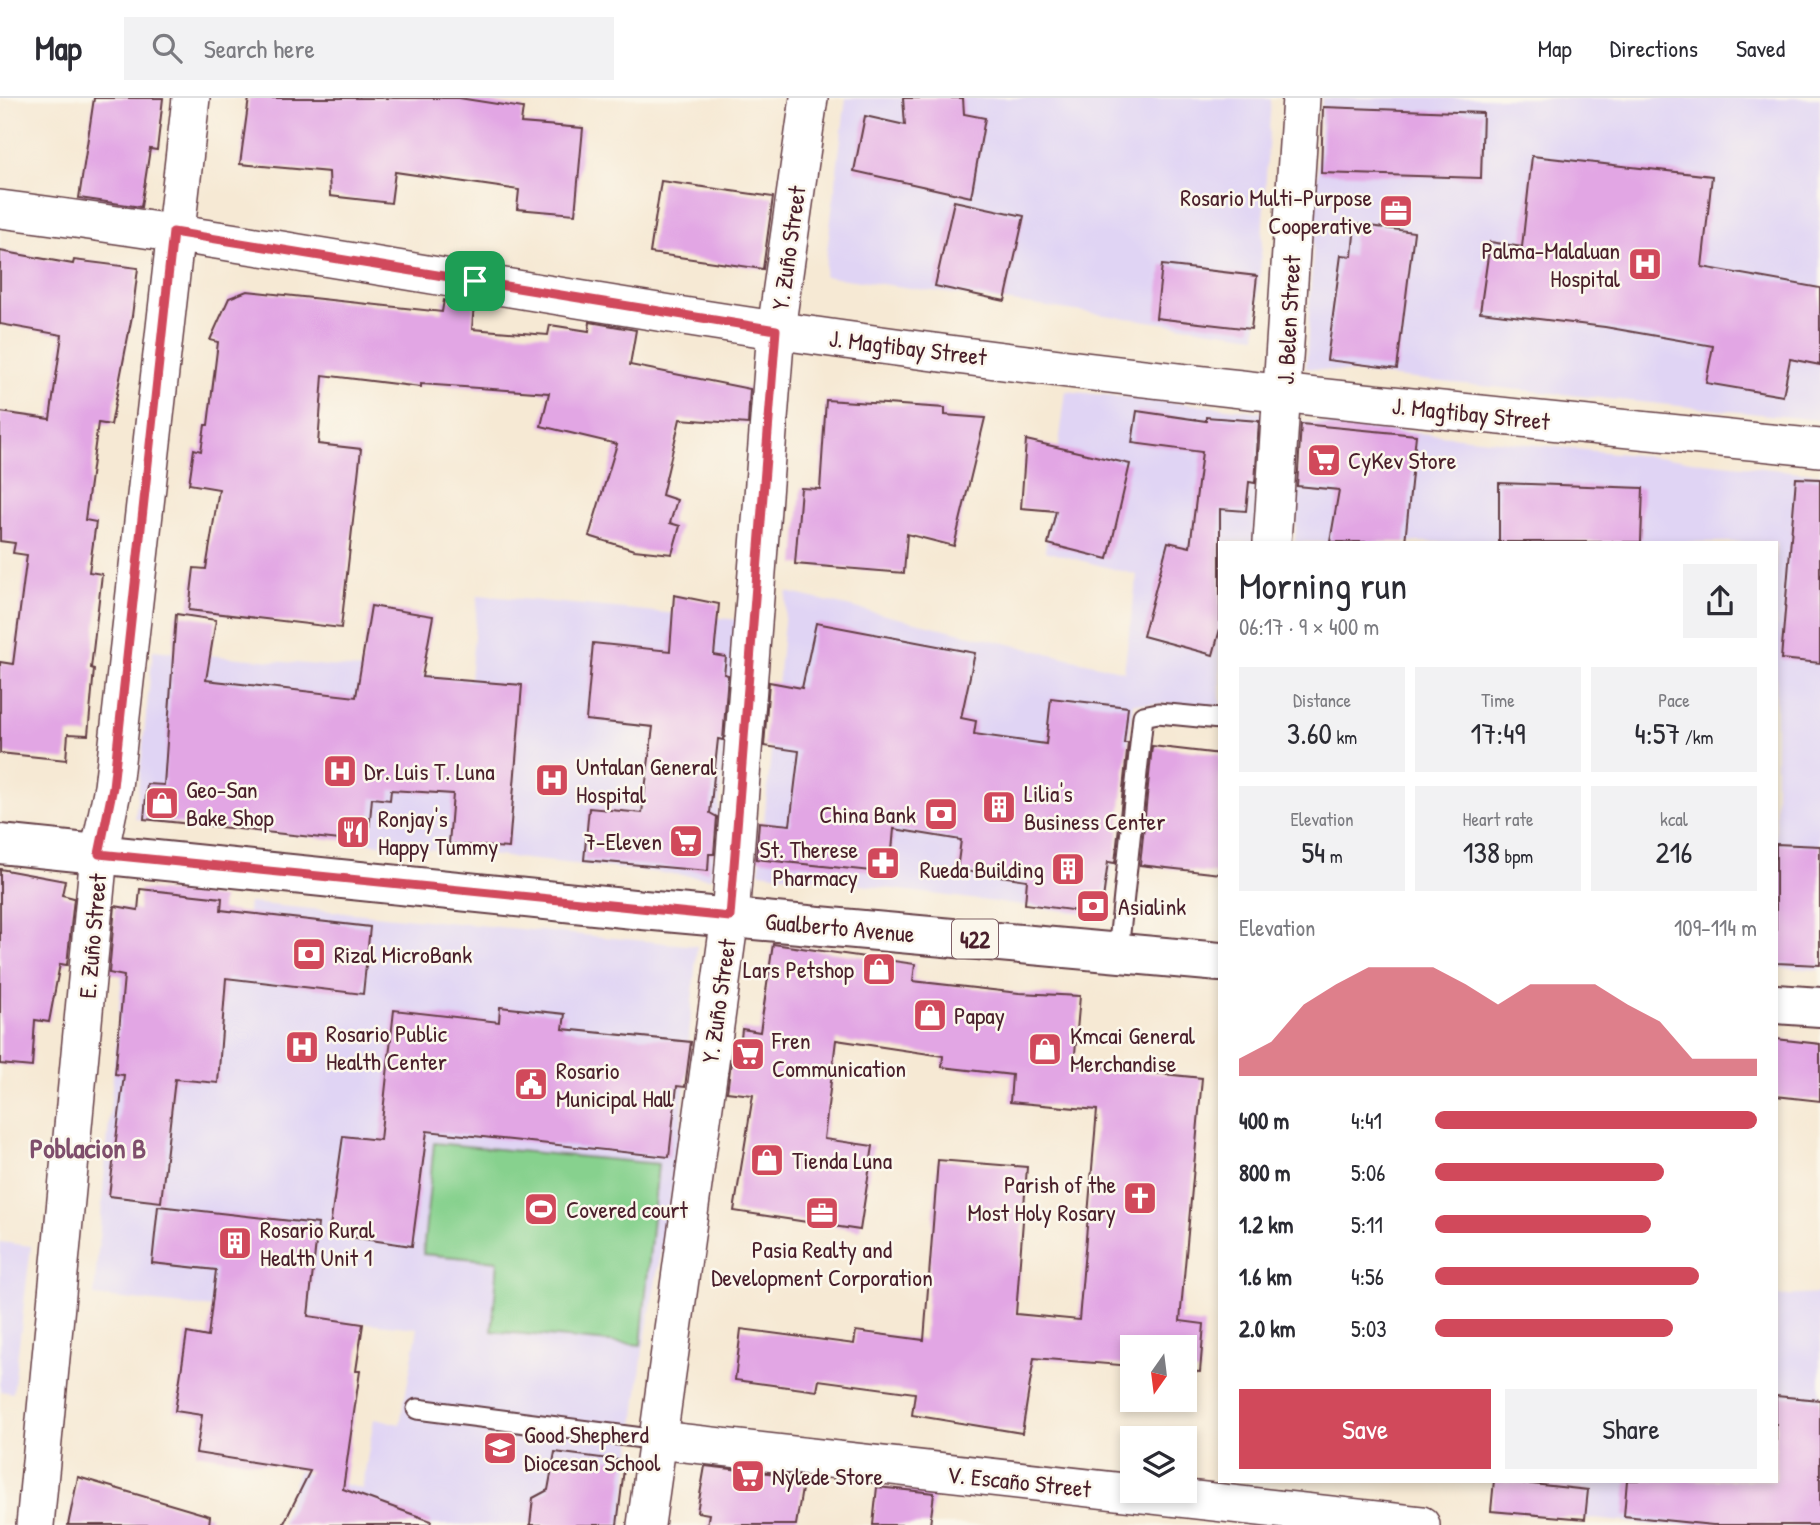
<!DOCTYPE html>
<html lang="en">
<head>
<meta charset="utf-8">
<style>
  body { margin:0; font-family:"Patrick Hand",sans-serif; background:#f2f2f3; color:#2b2b33; height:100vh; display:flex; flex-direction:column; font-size:26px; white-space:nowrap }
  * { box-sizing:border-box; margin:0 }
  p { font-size:23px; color:#7c7c81 }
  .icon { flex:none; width:38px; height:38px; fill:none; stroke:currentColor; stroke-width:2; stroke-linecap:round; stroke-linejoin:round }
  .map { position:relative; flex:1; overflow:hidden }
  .details { position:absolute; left:1218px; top:443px; width:560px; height:942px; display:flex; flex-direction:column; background:#fff; border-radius:0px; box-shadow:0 4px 10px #0003 }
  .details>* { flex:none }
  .needle { width:46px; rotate:194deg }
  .tools { position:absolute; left:1120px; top:1237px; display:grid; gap:14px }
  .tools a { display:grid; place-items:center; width:77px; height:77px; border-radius:0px; background:#fff; box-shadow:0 4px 10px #0003; font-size:35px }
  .pin { position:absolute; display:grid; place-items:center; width:60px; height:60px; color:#fff; margin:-30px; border-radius:14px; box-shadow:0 4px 10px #0006 }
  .round { display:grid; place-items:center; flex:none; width:74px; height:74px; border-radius:0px; background:#f2f2f3 }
  .head { display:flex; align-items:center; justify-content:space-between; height:119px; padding:0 21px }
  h1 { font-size:38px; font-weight:600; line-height:52px }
  .figures { display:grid; grid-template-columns:repeat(3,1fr); gap:10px; height:119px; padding:7px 21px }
  .figures div { display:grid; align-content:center; border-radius:0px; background:#f2f2f3; text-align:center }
  .figures b { font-size:30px; font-weight:600 }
  .figures small { font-size:19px; font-weight:400 }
  .figures p { font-size:19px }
  .chart { height:196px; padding:14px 21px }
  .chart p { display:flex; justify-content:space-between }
  .chart svg { width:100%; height:126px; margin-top:7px; fill:#d1495b; opacity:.7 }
  .cta { display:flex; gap:14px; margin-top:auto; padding:14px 21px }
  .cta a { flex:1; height:80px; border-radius:0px; background:#d1495b; color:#fff; font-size:28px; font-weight:600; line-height:80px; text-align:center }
  .cta a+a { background:#f2f2f3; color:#2b2b33 }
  ul { padding:0 21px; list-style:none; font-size:23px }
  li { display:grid; grid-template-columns:112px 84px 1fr; align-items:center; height:52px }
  li i { height:18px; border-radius:9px; background:#d1495b }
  header { display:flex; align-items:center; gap:42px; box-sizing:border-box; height:98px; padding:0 35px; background:#fff; border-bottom:2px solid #e1e1e2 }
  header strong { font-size:33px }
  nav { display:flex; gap:38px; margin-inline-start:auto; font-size:24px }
  .search { width:490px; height:63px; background:#f2f2f3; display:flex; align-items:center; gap:18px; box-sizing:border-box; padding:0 24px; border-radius:0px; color:#7c7c81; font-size:26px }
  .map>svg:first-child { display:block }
  .built { fill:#e0d4f4 }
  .green { fill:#87d18e; stroke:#68785c; stroke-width:2 }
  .building { fill:#e2a6e4 }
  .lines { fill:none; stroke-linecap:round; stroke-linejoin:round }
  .lane-casing { stroke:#643d44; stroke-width:23 }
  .street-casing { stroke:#643d44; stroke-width:40 }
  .primary-casing { stroke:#643d44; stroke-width:42 }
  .lane { stroke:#fff; stroke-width:19 }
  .street { stroke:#fff; stroke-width:37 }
  .primary { stroke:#fff; stroke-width:38 }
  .route-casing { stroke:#fff; stroke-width:14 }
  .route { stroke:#d1495b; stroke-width:9 }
  .labels { text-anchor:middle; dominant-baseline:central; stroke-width:5; stroke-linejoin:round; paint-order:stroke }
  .shield { fill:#fbf7ec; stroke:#7f6065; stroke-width:2 }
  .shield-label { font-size:23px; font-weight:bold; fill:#4a1f2b }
  .poi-label { font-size:24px; fill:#4a1f2b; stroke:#fbf7ec; text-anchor:start }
  .street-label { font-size:24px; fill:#4a1f2b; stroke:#fbf7ec }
  .quarter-label { font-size:28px; font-weight:bold; fill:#7f4e6c; stroke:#fbf7ec }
</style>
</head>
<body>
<header>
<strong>Map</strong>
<div class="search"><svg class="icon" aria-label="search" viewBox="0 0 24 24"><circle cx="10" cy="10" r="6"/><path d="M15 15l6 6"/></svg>Search here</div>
<nav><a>Map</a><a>Directions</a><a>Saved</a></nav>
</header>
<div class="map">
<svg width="1820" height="1427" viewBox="0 0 1820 1427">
  <rect width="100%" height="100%" fill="#fbf7ec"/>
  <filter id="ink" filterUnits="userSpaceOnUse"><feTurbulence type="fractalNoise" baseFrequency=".0143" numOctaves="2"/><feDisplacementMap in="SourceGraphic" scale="14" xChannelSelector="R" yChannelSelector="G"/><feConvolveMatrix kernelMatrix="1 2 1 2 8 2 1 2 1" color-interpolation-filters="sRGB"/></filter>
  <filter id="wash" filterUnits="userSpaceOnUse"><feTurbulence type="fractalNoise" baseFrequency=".00686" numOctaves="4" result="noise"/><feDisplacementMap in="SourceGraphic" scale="28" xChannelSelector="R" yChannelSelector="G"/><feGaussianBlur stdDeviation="1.57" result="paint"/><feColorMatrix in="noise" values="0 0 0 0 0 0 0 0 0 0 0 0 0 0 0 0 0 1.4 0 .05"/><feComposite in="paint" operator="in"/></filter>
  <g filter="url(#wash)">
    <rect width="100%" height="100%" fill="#f6e9d4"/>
    <g class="built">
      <path d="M846 0H1271L1256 238 824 178Z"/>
      <path d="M1322 0H1820V322L1306 270Z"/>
      <path d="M1066 293 1265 314 1256 444H1220V608L1133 605 1106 818 759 774 787 494 1124 573 1137 477 1045 453Z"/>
      <path d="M1302 323 1820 376V872L1776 869V444H1295Z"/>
      <path d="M478 497 740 522 711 780 135 721 153 552 470 581Z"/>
      <path d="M249 805 697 848 678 1061 643 1252 622 1427H281L298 1373 362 1391 374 1321 400 1326 418 1230 94 1198 123 863 240 871Z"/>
      <path d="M0 1144 31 1148 13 1295 0 1293Z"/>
      <path d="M1820 1196V1427H1657L1560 1418 1563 1383 1776 1382V1198Z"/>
    </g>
    <path class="green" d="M434 1045 658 1066 641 1247 492 1233 498 1163 423 1156Z"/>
    <g id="blocks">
      <g class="building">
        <path d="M94 0H163L157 52 150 51 141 109 79 100Z"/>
        <path d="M249 0H459L523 10 521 25 583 30 575 116 517 111 519 92 395 74 391 105 330 98 329 74 240 66Z"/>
        <path d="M903 0H963L964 16 985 20 971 99 854 73 865 18 905 27Z"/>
        <path d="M1323 9 1483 15 1481 80 1321 75Z"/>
        <path d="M1532 58 1712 78 1702 169 1820 190V267L1790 261 1783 298 1706 285 1713 248 1605 229 1480 214 1490 144 1522 149Z"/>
        <path d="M661 83 773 99 763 171 650 155Z"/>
        <path d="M954 103 1024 118 1005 203 935 188Z"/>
        <path d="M1355 126 1414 134 1397 271 1327 262 1341 157 1352 158Z"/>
        <path d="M0 153 73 166 74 162 138 170 132 218 111 327 98 325 85 422 96 424 89 474 102 476 91 570 94 571 88 637 68 636 66 662 0 655V564L13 566 27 457 13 455 15 445 0 443V314L50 321 62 237 0 226Z"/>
        <path d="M1162 167 1257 178 1251 231 1156 220Z"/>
        <path d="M247 193 442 214 444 202 474 206 472 231 548 237 550 227 589 233 590 224 636 232 630 267 750 291 748 326 680 321 662 397 677 402 670 425 680 428 672 456 634 452 589 438 617 346 541 328 549 295 421 286V289L323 277 318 346 361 351 341 530 189 512 194 470 206 471 219 391 189 386 194 351 201 353 205 327H208L218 244 210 242 229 200Z"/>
        <path d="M826 302 945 310V317L985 320 954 448 907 436 904 475 795 466 801 390 820 391Z"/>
        <path d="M1137 313 1206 323V319L1259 323 1255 385 1249 384 1246 413 1220 411V531L1213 557 1143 538 1168 444 1190 449 1202 354 1132 345Z"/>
        <path d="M1301 326 1416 337 1405 444H1330L1339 392 1297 388Z"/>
        <path d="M1026 342 1130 366 1108 461 1048 446 1056 413 1021 410Z"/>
        <path d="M1796 380 1820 381V565L1781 561Z"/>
        <path d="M1499 385 1643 390 1641 444H1499Z"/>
        <path d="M674 497 719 506 714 557 726 559 724 576 728 577 723 642 718 641 710 715 717 719 714 756H709L708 773 584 762 589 710 642 715 653 629 586 622 593 545 670 553Z"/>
        <path d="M371 508 433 518 422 579 522 587 509 750 449 746 453 696 391 692 390 702 372 700 368 745 144 721 147 686 164 687 176 516 216 522 206 582 356 599Z"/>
        <path d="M816 525 975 555 961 620 976 623 974 636 1046 646 1051 600 1128 609 1124 645H1128L1115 765 1108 764 1101 816 1025 806 1027 782 957 772 961 742 894 731 890 775 756 761 759 724 790 727 799 653 764 648 769 584 802 590Z"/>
        <path d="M1152 648 1220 656V776L1140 767Z"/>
        <path d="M1776 746 1820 748V867L1776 865Z"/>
        <path d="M0 771 65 783 62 797 74 800 67 867 60 866 49 924 35 922 32 969 0 966Z"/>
        <path d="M140 791 222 800 221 812 370 829 363 896 226 880 218 985 175 981 161 1104 109 1098 124 977 115 976 124 878 109 875 115 808 138 812Z"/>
        <path d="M773 846 915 866 913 883 1019 895 1080 898 1074 967 1202 980 1180 1223 1204 1226 1200 1274 1185 1273V1250H1132V1268L1034 1260 1022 1335 912 1317 915 1295 819 1282 817 1293 735 1282 741 1231 854 1246 856 1233 924 1242 938 1062 1027 1069 1016 1216 1079 1222 1097 1012 1010 1004 1012 977 942 969 943 958 836 942 824 1041 873 1048 860 1132 734 1113 753 997 727 994 733 949 740 950 742 931 760 934Z"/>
        <path d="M500 909 565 916 563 931 691 944 685 989 677 988 669 1059 427 1033 412 1148 329 1136 343 1038 380 1042 394 912 499 924Z"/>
        <path d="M1776 941 1820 946V1003L1776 998Z"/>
        <path d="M158 1108 318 1126 308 1218 363 1226 356 1273H360L343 1391 431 1423 430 1427H283L310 1373 196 1355 202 1317 175 1313 187 1235 208 1239 216 1172 152 1165Z"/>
        <path d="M1776 1298 1820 1302V1427H1713L1624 1418 1627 1382H1776Z"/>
        <path d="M555 1354 625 1363 617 1427H530L533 1400 548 1392Z"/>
        <path d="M705 1368 804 1379 796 1427H707L709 1416 697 1414Z"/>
        <path d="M78 1379 210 1418 209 1427H68Z"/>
        <path d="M1494 1382 1588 1392 1585 1421 1491 1413Z"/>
        <path d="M877 1389 934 1395 930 1427H873Z"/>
      </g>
    </g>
  </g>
  <g filter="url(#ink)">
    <use href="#blocks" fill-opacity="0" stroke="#643d44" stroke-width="2"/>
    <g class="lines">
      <g class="lane-casing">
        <g id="lane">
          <path d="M1118 854 1143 618 1158 615 1220 621"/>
          <path d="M417 1311 658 1342"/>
        </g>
      </g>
      <g class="street-casing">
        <g id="street">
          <path d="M0 111C260 144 516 194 775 232 1122 283 1471 315 1820 350"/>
          <path d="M1272 444 1301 0"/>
          <path d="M658 1342 1421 1427"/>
          <path d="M35 1427 99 756 113 689 191 0"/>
          <path d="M646 1427 730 819 776 232 809 0"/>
        </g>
      </g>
      <g class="primary-casing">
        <g id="primary">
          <path d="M0 746 643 812 1220 864"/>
          <path d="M1776 906 1820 909"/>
        </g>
      </g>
      <use href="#lane" class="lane"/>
      <use href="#street" class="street"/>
      <use href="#primary" class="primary"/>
    </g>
  </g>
  <g class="lines" filter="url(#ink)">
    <g class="route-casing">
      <path id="route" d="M173 134 776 232 730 819 99 756 113 689Z"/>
    </g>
    <use href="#route" class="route"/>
  </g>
  <defs>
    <g id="office-square" transform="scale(1.75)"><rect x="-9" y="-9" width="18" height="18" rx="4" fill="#d1495b" stroke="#fbf7ec"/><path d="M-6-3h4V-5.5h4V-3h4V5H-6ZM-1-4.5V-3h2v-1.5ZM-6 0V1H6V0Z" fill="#fff"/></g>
    <g id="hospital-square" transform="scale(1.75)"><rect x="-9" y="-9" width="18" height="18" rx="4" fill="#d1495b" stroke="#fbf7ec"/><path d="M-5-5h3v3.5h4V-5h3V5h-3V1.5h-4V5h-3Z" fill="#fff"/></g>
    <g id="supermarket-square" transform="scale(1.75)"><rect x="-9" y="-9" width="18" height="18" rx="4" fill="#d1495b" stroke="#fbf7ec"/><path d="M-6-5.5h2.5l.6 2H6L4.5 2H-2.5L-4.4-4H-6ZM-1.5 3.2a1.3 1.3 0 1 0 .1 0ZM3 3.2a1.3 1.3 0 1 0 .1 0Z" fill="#fff"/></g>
    <g id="shop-square" transform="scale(1.75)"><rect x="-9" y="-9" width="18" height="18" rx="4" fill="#d1495b" stroke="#fbf7ec"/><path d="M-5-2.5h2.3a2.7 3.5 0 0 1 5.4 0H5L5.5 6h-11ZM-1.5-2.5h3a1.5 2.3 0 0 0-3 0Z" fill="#fff"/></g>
    <g id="building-square" transform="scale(1.75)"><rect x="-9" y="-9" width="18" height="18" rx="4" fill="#d1495b" stroke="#fbf7ec"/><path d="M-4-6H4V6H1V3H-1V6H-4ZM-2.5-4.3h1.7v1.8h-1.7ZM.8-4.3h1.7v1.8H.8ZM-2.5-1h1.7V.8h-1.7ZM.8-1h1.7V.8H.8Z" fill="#fff"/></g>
    <g id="bank-square" transform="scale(1.75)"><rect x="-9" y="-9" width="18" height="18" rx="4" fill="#d1495b" stroke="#fbf7ec"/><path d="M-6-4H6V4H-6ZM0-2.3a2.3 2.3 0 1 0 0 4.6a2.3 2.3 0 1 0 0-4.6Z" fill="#fff"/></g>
    <g id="restaurant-square" transform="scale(1.75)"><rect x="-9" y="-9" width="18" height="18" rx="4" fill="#d1495b" stroke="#fbf7ec"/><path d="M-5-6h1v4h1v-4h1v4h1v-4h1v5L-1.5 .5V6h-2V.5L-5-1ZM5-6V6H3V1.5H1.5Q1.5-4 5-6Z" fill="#fff"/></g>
    <g id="pharmacy-square" transform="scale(1.75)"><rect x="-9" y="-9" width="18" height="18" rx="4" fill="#d1495b" stroke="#fbf7ec"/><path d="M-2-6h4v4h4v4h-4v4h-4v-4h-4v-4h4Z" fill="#fff"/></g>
    <g id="civic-square" transform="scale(1.75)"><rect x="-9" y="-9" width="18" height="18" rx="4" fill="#d1495b" stroke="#fbf7ec"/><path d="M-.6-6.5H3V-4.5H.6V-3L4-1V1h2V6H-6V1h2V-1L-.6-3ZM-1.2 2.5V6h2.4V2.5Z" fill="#fff"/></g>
    <g id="church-square" transform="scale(1.75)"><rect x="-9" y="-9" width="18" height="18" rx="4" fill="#d1495b" stroke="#fbf7ec"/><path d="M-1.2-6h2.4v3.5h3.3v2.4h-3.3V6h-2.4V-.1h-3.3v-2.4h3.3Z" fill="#fff"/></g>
    <g id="stadium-square" transform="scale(1.75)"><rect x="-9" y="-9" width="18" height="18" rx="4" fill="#d1495b" stroke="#fbf7ec"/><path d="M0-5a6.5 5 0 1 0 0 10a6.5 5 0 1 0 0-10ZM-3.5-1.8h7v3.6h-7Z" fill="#fff"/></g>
    <g id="school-square" transform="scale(1.75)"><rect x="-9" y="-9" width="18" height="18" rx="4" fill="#d1495b" stroke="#fbf7ec"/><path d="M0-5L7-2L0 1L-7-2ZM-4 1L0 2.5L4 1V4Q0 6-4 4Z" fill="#fff"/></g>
  </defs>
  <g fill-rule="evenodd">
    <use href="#office-square" x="1396" y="113"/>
    <use href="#hospital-square" x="1645" y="166"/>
    <use href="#supermarket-square" x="1324" y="362"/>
    <use href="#hospital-square" x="340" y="673"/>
    <use href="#hospital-square" x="552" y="682"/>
    <use href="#shop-square" x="162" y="705"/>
    <use href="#building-square" x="999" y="709"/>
    <use href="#bank-square" x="941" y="716"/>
    <use href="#restaurant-square" x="353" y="734"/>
    <use href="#supermarket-square" x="686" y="743"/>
    <use href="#pharmacy-square" x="883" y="765"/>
    <use href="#building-square" x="1068" y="771"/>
    <use href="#bank-square" x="1093" y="808"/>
    <use href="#bank-square" x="309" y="856"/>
    <use href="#shop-square" x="879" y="871"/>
    <use href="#shop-square" x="930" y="917"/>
    <use href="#hospital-square" x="302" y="949"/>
    <use href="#shop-square" x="1045" y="951"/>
    <use href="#supermarket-square" x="748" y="956"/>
    <use href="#civic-square" x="531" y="986"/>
    <use href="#shop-square" x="767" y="1062"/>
    <use href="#church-square" x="1140" y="1100"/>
    <use href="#stadium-square" x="541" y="1111"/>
    <use href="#office-square" x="822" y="1115"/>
    <use href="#building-square" x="235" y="1145"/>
    <use href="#school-square" x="500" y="1350"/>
    <use href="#supermarket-square" x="748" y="1378"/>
  </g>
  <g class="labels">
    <rect class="shield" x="952" y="821.5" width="46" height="39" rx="5"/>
    <g class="shield-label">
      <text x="975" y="841">422</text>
    </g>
    <g class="poi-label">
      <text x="1372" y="99" text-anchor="end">Rosario Multi-Purpose<tspan x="1372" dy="28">Cooperative</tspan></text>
      <text x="1620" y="152" text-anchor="end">Palma-Malaluan<tspan x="1620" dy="28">Hospital</tspan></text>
      <text x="1348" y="362">CyKev Store</text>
      <text x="576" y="668">Untalan General<tspan x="576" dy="28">Hospital</tspan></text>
      <text x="364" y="673">Dr. Luis T. Luna</text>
      <text x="186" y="691">Geo-San<tspan x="186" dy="28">Bake Shop</tspan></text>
      <text x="1024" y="695">Lilia's<tspan x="1024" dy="28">Business Center</tspan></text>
      <text x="916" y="716" text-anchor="end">China Bank</text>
      <text x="378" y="720">Ronjay's<tspan x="378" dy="28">Happy Tummy</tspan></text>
      <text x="662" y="743" text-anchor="end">7-Eleven</text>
      <text x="858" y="751" text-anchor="end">St. Therese<tspan x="858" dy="28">Pharmacy</tspan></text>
      <text x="1044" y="771" text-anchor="end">Rueda Building</text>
      <text x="1118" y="808">Asialink</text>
      <text x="334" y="856">Rizal MicroBank</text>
      <text x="854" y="871" text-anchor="end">Lars Petshop</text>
      <text x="954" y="917">Papay</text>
      <text x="326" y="935">Rosario Public<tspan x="326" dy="28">Health Center</tspan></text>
      <text x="1070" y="937">Kmcai General<tspan x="1070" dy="28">Merchandise</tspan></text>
      <text x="772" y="942">Fren<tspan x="772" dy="28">Communication</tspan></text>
      <text x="556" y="972">Rosario<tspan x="556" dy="28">Municipal Hall</tspan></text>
      <text x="792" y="1062">Tienda Luna</text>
      <text x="1116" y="1086" text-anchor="end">Parish of the<tspan x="1116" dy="28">Most Holy Rosary</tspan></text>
      <text x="566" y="1111">Covered court</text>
      <text x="260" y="1131">Rosario Rural<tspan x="260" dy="28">Health Unit 1</tspan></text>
      <text x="822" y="1151" text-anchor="middle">Pasia Realty and<tspan x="822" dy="28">Development Corporation</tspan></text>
      <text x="524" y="1336">Good Shepherd<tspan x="524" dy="28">Diocesan School</tspan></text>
      <text x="772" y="1378">Nylede Store</text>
    </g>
    <g class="street-label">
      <text transform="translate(788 150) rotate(-82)">Y. Zuño Street</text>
      <text transform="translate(1288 222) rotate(-87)">J. Belen Street</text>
      <text transform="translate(908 249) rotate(7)">J. Magtibay Street</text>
      <text transform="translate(1471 315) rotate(6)">J. Magtibay Street</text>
      <text transform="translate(840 829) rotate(5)">Gualberto Avenue</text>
      <text transform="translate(92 838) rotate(-85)">E. Zuño Street</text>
      <text transform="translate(718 903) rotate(-82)">Y. Zuño Street</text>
      <text transform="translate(1019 1383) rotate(6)">V. Escaño Street</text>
    </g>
    <g class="quarter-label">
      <text x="88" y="1050">Poblacion B</text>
    </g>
  </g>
</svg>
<div class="tools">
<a><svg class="needle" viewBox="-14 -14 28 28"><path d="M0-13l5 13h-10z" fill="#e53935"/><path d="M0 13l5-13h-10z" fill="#7c7c81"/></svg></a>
<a><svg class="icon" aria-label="layers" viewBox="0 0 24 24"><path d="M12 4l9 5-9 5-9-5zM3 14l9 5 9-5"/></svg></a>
</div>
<div class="pin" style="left:475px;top:183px;background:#1e9e55"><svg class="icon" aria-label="arrive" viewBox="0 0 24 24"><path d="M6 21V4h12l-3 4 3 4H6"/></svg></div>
<section class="details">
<div class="head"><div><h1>Morning run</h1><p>06:17 · 9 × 400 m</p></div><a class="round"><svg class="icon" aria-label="share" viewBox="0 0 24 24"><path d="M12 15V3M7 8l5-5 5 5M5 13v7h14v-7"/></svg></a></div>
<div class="figures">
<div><p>Distance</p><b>3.60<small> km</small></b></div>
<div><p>Time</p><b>17:49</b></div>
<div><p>Pace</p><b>4:57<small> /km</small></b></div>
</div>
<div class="figures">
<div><p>Elevation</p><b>54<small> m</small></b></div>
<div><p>Heart rate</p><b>138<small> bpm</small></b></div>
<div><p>kcal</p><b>216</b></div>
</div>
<div class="chart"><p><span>Elevation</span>109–114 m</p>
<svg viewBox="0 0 160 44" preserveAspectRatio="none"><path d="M0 44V38L10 32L20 19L30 12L40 6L50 6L60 6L70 12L80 19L90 12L100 12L110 12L120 19L130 25L140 38L150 38L160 38V44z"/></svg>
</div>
<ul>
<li><b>400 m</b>4:41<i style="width:100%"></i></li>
<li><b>800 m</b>5:06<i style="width:71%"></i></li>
<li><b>1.2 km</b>5:11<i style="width:67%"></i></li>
<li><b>1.6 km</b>4:56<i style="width:82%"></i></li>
<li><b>2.0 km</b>5:03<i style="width:74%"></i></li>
</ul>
<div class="cta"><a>Save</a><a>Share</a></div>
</section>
</div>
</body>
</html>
